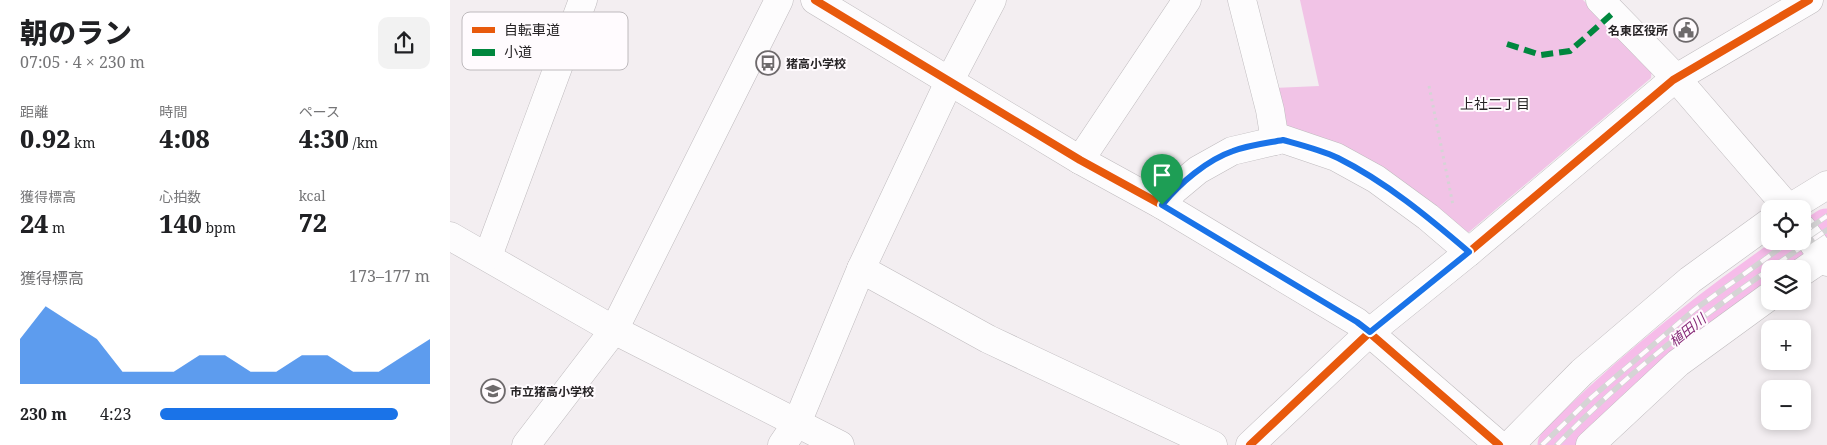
<!DOCTYPE html>
<html lang="ja">
<head>
<meta charset="utf-8">
<style>
  body { margin:0; font-family:"Noto Serif","Noto Sans JP",serif; background:#f2f2f2; color:#202124; height:100vh; display:flex; flex-direction:column; font-size:19px; white-space:nowrap }
  * { box-sizing:border-box; margin:0 }
  p { font-size:16px; color:#757577 }
  .icon { flex:none; width:28px; height:28px; fill:none; stroke:currentColor; stroke-width:2; stroke-linecap:round; stroke-linejoin:round }
  .map { position:relative; flex:1; overflow:hidden }
  .details { display:flex; flex-direction:column; background:#fff; width:450px }
  .details>* { flex:none }
  .tools { position:absolute; left:1311px; top:200px; display:grid; gap:10px }
  .tools a { display:grid; place-items:center; width:50px; height:50px; border-radius:10px; background:#fff; box-shadow:0 2px 8px #0003; font-size:25px }
  .pin { position:absolute; display:grid; place-items:center; width:42px; height:42px; color:#fff; margin:-51px -21px; border-radius:50% 50% 50% 0; rotate:-45deg; box-shadow:0 0 5px #0007 }
  .pin .icon { rotate:45deg }
  .round { display:grid; place-items:center; flex:none; width:52px; height:52px; border-radius:10px; background:#f2f2f2 }
  .head { display:flex; align-items:center; justify-content:space-between; height:85px; padding:0 20px }
  h1 { font-size:28px; font-weight:800; line-height:38px }
  .metrics { display:grid; grid-template-columns:repeat(3,1fr); gap:8px; height:85px; padding:5px 20px }
  .metrics div { display:grid; align-content:center }
  .metrics b { font-size:25px; font-weight:800 }
  .metrics small { font-size:14px; font-weight:400 }
  .metrics p { font-size:14px }
  .chart { height:140px; padding:10px 20px }
  .chart p { display:flex; justify-content:space-between }
  .chart svg { width:100%; height:90px; margin-top:5px; fill:#1a73e8; opacity:.7 }
  ul { padding:0 20px; list-style:none; font-size:16px }
  li { display:grid; grid-template-columns:80px 60px 1fr; align-items:center; height:38px }
  li i { height:12px; border-radius:6px; background:#1a73e8 }
  main { display:flex; flex:1; min-height:0 }
  .map>svg:first-child { display:block }
  .forest { fill:#f1c3e6 }
  .lines { fill:none; stroke-linecap:round; stroke-linejoin:round }
  .river { stroke:#f6bce9; stroke-width:39 }
  .minor-casing { stroke:#bfbbbe; stroke-width:29 }
  .path { stroke:#d5d4d5; stroke-width:3; stroke-dasharray:2.5 4; stroke-linecap:butt }
  .minor { stroke:#fdfcfd; stroke-width:28 }
  .rail-casing { stroke:#d5d4d5; stroke-width:5.5 }
  .rail { stroke:#fffbfe; stroke-width:4; stroke-dasharray:11; stroke-linecap:butt }
  .quiet { stroke:#00873e; stroke-width:6; stroke-dasharray:12 6; stroke-linecap:butt }
  .cycleway-casing { stroke:#fffbfe; stroke-width:11 }
  .cycleway { stroke:#e8590c; stroke-width:8 }
  .route-casing { stroke:#fff; stroke-width:10 }
  .route { stroke:#1a73e8; stroke-width:6 }
  .labels { text-anchor:middle; dominant-baseline:central; stroke-width:4; stroke-linejoin:round; paint-order:stroke }
  .poi-label { font-size:12px; font-weight:bold; fill:#262325; stroke:#fffbfe; text-anchor:start }
  .neighbourhood-label { font-size:14px; fill:#262325; stroke:#fffbfe }
  .water-label { font-size:14px; font-style:italic; fill:#862a77; stroke:#fffbfe }
  .key { fill:#fffbfe; stroke:#bebabd; stroke-width:1 }
  .key-label { font-size:14px; fill:#262325 }
</style>
</head>
<body>
<main>
<section class="details">
<div class="head"><div><h1>朝のラン</h1><p>07:05 · 4 × 230 m</p></div><a class="round"><svg class="icon" aria-label="share" viewBox="0 0 24 24"><path d="M12 15V3M7 8l5-5 5 5M5 13v7h14v-7"/></svg></a></div>
<div class="metrics">
<div><p>距離</p><b>0.92<small> km</small></b></div>
<div><p>時間</p><b>4:08</b></div>
<div><p>ペース</p><b>4:30<small> /km</small></b></div>
</div>
<div class="metrics">
<div><p>獲得標高</p><b>24<small> m</small></b></div>
<div><p>心拍数</p><b>140<small> bpm</small></b></div>
<div><p>kcal</p><b>72</b></div>
</div>
<div class="chart"><p><span>獲得標高</span>173–177 m</p>
<svg viewBox="0 0 160 44" preserveAspectRatio="none"><path d="M0 44V22L10 6L20 14L30 22L40 38L50 38L60 38L70 30L80 30L90 38L100 38L110 30L120 30L130 38L140 38L150 30L160 22V44z"/></svg>
</div>
<ul>
<li><b>230 m</b>4:23<i style="width:88%"></i></li>
</ul>
</section>
<div class="map">
<svg width="1377" height="445" viewBox="0 0 1377 445">
  <rect width="100%" height="100%" fill="#f3eef1"/>
  <path class="forest" d="M850 0H1133L1202 67 1201 78 1019 232 1004 231 846 133 830 122 824 88 869 86Z"/>
  <g class="lines">
    <path class="river" d="M1107 445C1188 362 1281 292 1377 228"/>
    <g class="minor-casing">
      <g id="minor">
        <path d="M365 0 630 160 712 205 907 322 1049 445"/>
        <path d="M792 0 820 110 825 141"/>
        <path d="M1150 0 1226 78 1339 209"/>
        <path d="M630 160 737 0"/>
        <path d="M712 205 724 190 748 170 782 151 833 139 886 157 926 179 978 217 1019 252"/>
        <path d="M1338 209 1377 185"/>
        <path d="M1352 228 1377 262"/>
        <path d="M0 236 164 330 390 445"/>
        <path d="M38 256 133 0"/>
        <path d="M411 269 538 339 763 445"/>
        <path d="M1352 272 1377 255"/>
        <path d="M76 445 164 330 329 0"/>
        <path d="M332 445 347 423 411 269 499 82 542 0"/>
        <path d="M800 445 920 332 1019 252 1223 80 1359 0"/>
        <path d="M1060 445 1132 372 1240 280 1320 222"/>
        <path d="M1140 445 1228 363 1320 296"/>
      </g>
    </g>
    <path class="path" d="M979 86 1003 205"/>
    <use href="#minor" class="minor"/>
    <g class="rail-casing">
      <g id="rail">
        <path d="M1352 233 1377 216"/>
        <path d="M1092 445 1142 397 1244 310 1340 241"/>
        <path d="M1107 445C1187 362 1281 294 1377 230"/>
      </g>
    </g>
    <use href="#rail" class="rail"/>
    <path class="quiet" d="M1057 44 1091 55 1120 51 1163 13"/>
    <g class="cycleway-casing">
      <g id="cycleway">
        <path d="M365 0 630 160 712 205 907 322 1049 445"/>
        <path d="M800 445 920 332 1019 252 1223 80 1359 0"/>
      </g>
    </g>
    <use href="#cycleway" class="cycleway"/>
  </g>
  <g class="lines">
    <g class="route-casing">
      <path id="route" d="M833 140C851 145 871 150 888 158 936 182 978 217 1019 252L920 332 907 322 712 205C730 183 757 160 783 151 799 145 817 143 833 140Z"/>
    </g>
    <use href="#route" class="route"/>
  </g>
  <defs>
    <g id="civic-ring" transform="scale(1.25)"><circle r="9.5" fill="#fffbfe" stroke="#6e6a6c" stroke-width="1.5"/><path d="M-.6-6.5H3V-4.5H.6V-3L4-1V1h2V6H-6V1h2V-1L-.6-3ZM-1.2 2.5V6h2.4V2.5Z" fill="#6e6a6c"/></g>
    <g id="bus-ring" transform="scale(1.25)"><circle r="9.5" fill="#fffbfe" stroke="#6e6a6c" stroke-width="1.5"/><path d="M-5-6H5V4H4V6H2V4H-2V6H-4V4H-5ZM-3.5-4V0h7V-4ZM-3.5 1.2v1.5H-2V1.2ZM2 1.2v1.5H3.5V1.2Z" fill="#6e6a6c"/></g>
    <g id="school-ring" transform="scale(1.25)"><circle r="9.5" fill="#fffbfe" stroke="#6e6a6c" stroke-width="1.5"/><path d="M0-5L7-2L0 1L-7-2ZM-4 1L0 2.5L4 1V4Q0 6-4 4Z" fill="#6e6a6c"/></g>
  </defs>
  <g fill-rule="evenodd">
    <use href="#civic-ring" x="1236" y="30"/>
    <use href="#bus-ring" x="318" y="63"/>
    <use href="#school-ring" x="43" y="391"/>
  </g>
  <g class="labels">
    <g class="poi-label">
      <text x="1218" y="30" text-anchor="end">名東区役所</text>
      <text x="336" y="63">猪高小学校</text>
      <text x="60" y="391">市立猪高小学校</text>
    </g>
    <g class="neighbourhood-label">
      <text x="1045" y="103">上社二丁目</text>
    </g>
    <g class="water-label">
      <text transform="translate(1237 330) rotate(-39)">植田川</text>
    </g>
  </g>
  <rect x="12" y="12" width="166" height="58" rx="8" class="key"/>
  <rect x="22" y="27" width="23" height="6" fill="#e8590c"/>
  <rect x="22" y="49" width="23" height="7" fill="#00873e"/>
  <g class="key-label">
    <text x="54" y="35">自転車道</text>
    <text x="54" y="57">小道</text>
  </g>
</svg>
<div class="tools">
<a><svg class="icon" aria-label="locate" viewBox="0 0 24 24"><circle cx="12" cy="12" r="6"/><path d="M12 2v4M12 18v4M2 12h4M18 12h4"/></svg></a>
<a><svg class="icon" aria-label="layers" viewBox="0 0 24 24"><path d="M12 4l9 5-9 5-9-5zM3 14l9 5 9-5"/></svg></a>
<a>+</a>
<a>−</a>
</div>
<div class="pin" style="left:712px;top:205px;background:#1e9e55"><svg class="icon" aria-label="arrive" viewBox="0 0 24 24"><path d="M6 21V4h12l-3 4 3 4H6"/></svg></div>
</div>
</main>
</body>
</html>
